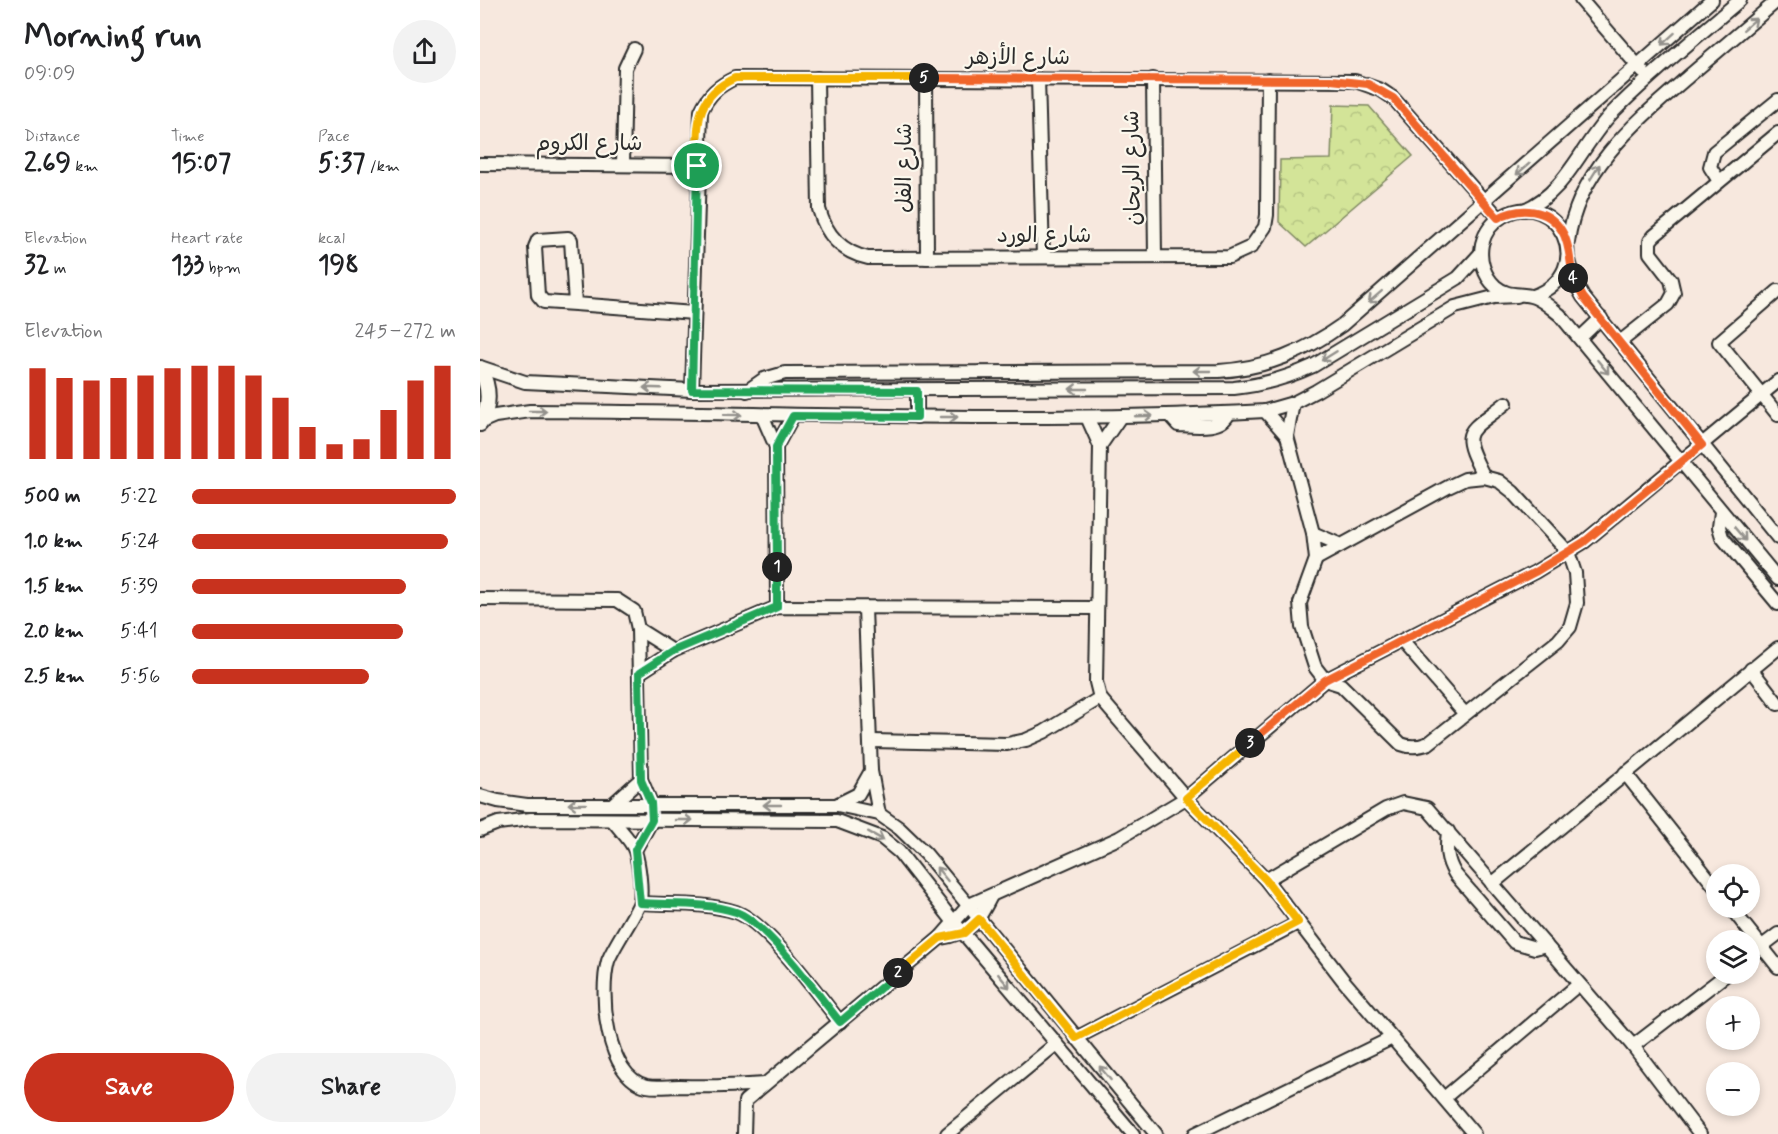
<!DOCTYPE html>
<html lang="en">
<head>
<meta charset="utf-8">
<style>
  body { margin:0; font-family:Mynerve,"Playpen Sans Arabic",sans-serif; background:#f2f2f2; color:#202124; height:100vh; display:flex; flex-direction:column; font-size:22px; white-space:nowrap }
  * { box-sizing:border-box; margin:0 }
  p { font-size:20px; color:#757577 }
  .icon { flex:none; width:33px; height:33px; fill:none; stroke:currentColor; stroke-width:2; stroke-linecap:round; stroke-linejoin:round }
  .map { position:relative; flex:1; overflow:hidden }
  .details { display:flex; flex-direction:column; background:#fff; width:480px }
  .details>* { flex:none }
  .controls { position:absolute; left:1226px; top:864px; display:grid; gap:12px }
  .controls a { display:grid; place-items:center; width:54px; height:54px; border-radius:50%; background:#fff; box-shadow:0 3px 9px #0003; font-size:30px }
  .pin { position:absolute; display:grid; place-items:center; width:51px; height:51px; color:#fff; margin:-26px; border:3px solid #fff; border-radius:50%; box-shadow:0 2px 6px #0007 }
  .km { position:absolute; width:30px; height:30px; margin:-15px; border-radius:50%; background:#222; color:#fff; font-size:16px; line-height:30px; text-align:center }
  .round { display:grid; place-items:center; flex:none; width:63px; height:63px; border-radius:32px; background:#f2f2f2 }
  .summary { display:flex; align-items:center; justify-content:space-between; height:102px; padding:0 24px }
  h1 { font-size:33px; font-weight:700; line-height:45px }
  .stats { display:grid; grid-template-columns:repeat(3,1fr); gap:9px; height:102px; padding:6px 24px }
  .stats div { display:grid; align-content:center }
  .stats b { font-size:26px; font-weight:700 }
  .stats small { font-size:16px; font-weight:400 }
  .stats p { font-size:16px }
  .chart { height:168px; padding:12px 24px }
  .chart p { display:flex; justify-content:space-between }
  .chart svg { width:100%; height:108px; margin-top:6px; stroke:#c8321e; stroke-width:6 }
  .button { display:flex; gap:12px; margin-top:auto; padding:12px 24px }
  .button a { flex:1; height:69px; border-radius:36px; background:#c8321e; color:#fff; font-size:24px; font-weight:700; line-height:69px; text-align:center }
  .button a+a { background:#f2f2f2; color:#202124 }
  ul { padding:0 24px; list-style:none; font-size:20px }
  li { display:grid; grid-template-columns:96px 72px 1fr; align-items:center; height:45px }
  li i { height:15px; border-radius:8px; background:#c8321e }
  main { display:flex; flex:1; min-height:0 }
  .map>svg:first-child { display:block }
  .park { fill:url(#park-crowns); stroke:#7f8862; stroke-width:1.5 }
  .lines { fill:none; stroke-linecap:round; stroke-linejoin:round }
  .minor-casing { stroke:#2b2b2b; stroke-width:16 }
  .tertiary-casing { stroke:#2b2b2b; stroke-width:18 }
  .minor { stroke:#fbf7ec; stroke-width:12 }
  .tertiary { stroke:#fbf7ec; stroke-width:14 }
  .oneway { stroke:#93918c }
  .split-1-casing { stroke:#fff; stroke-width:12 }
  .split-2-casing { stroke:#fff; stroke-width:12 }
  .split-3-casing { stroke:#fff; stroke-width:12 }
  .split-4-casing { stroke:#fff; stroke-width:12 }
  .split-5-casing { stroke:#fff; stroke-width:12 }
  .split-6-casing { stroke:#fff; stroke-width:12 }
  .split-1 { stroke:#22a559; stroke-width:8 }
  .split-2 { stroke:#22a559; stroke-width:8 }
  .split-3 { stroke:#f5b400; stroke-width:8 }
  .split-4 { stroke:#f0652b; stroke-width:8 }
  .split-5 { stroke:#f0652b; stroke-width:8 }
  .split-6 { stroke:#f5b400; stroke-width:8 }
  .labels { text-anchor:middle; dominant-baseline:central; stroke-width:4.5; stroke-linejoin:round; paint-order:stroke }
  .street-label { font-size:22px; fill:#2b2b2b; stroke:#fbf7ec }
</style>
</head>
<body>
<main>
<section class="details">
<div class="summary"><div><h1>Morning run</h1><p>09:09</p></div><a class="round"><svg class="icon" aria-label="share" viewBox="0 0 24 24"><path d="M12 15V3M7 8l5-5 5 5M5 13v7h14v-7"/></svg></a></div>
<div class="stats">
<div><p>Distance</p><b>2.69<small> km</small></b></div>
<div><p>Time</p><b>15:07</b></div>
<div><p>Pace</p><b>5:37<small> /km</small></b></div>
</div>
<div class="stats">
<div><p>Elevation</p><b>32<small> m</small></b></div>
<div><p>Heart rate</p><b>133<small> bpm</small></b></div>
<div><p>kcal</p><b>198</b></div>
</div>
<div class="chart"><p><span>Elevation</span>245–272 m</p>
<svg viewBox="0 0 160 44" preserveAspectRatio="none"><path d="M5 44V7M15 44V11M25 44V12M35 44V11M45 44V10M55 44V7M65 44V6M75 44V6M85 44V10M95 44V19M105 44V31M115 44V38M125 44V36M135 44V24M145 44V12M155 44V6"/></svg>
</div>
<ul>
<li><b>500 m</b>5:22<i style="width:100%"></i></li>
<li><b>1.0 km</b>5:24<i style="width:97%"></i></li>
<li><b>1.5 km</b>5:39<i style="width:81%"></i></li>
<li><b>2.0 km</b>5:41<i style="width:80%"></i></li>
<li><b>2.5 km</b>5:56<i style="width:67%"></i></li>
</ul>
<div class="button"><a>Save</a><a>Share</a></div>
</section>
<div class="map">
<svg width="1298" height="1134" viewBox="0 0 1298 1134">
  <defs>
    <pattern id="park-crowns" width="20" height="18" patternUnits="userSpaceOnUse" patternTransform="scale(1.5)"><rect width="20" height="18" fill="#d3e498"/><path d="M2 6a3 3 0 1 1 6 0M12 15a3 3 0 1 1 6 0" fill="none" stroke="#b5c483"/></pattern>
  </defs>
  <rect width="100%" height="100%" fill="#f7e8de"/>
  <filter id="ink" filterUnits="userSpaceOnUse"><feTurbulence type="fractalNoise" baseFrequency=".0167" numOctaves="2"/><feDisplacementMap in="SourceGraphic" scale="12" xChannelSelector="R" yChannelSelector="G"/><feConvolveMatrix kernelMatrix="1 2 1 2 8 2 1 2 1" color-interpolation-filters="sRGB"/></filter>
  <g filter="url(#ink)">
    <path class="park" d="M853 105 889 106 933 156 826 247 799 222 800 160 851 159Z"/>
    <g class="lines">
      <g class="minor-casing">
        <g id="minor">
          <path d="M1101 0 1163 72"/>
          <path d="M337 78 339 209C346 235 361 252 388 258L749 257 771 247 785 227 787 215 788 80"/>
          <path d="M446 78 447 258"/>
          <path d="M558 79 563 257"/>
          <path d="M673 79 675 257"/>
          <path d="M0 164 217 166"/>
          <path d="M143 165 145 68 154 49"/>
          <path d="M1239 181 1230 167 1234 152 1298 100"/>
          <path d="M1044 210C1087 192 1101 145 1132 113 1171 73 1217 37 1260 0"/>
          <path d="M1088 242C1097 169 1158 120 1210 75 1239 50 1269 25 1298 0"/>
          <path d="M1089 260 1095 283 1103 297 1298 538"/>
          <path d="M1298 291 1239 342 1298 415"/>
          <path d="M1053 296C1121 271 1076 186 1023 216 1013 222 1005 232 1002 244 999 259 1004 276 1015 286 1029 298 1040 292 1054 297 1063 300 1072 309 1080 315L1298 579"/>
          <path d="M95 304 64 302 58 295 55 247 58 240 88 238 91 240 95 304 214 313"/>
          <path d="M1100 338 1121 318"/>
          <path d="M1140 342 1188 304 1194 293 1191 280 1170 253V241L1174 236 1298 133"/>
          <path d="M0 367 45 382 212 390 754 388C783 385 807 378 833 366L978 278 1001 253"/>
          <path d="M212 390 221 111C229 94 238 86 255 78L875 81 901 90 913 98 1019 218"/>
          <path d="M267 391 284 379 305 373 739 371C787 368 824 352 862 325L1232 0"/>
          <path d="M813 403 807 436 833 533 836 559 820 603 822 627 835 667 845 680 1055 572 1104 542 1298 381"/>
          <path d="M785 411 807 436"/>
          <path d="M282 415 296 447 297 607"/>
          <path d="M689 415 698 425C715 426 742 430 749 413"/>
          <path d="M437 417V391"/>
          <path d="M607 417 620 446 616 682 620 698 706 798 786 880 863 980 994 1134"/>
          <path d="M1 422 15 416 50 411C295 412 540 424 785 411L813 403 836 391 975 307 1014 297 1037 296"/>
          <path d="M620 446 640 417"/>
          <path d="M296 447 313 416"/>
          <path d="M1004 477C979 428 986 435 1026 403"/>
          <path d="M1241 512 1239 527 1242 537 1298 604"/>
          <path d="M833 533 861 545"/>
          <path d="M0 599 137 600 154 611 158 629 161 779 171 803 172 820 155 850"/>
          <path d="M385 608 391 771 399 814"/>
          <path d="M158 629 193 651"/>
          <path d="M922 641 985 714"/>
          <path d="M1271 669 1298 704"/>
          <path d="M159 673 193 651 297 607 617 608"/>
          <path d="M392 741 527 744 546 740 564 732 620 698"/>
          <path d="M1145 773 1236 888"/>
          <path d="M0 796 18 801 47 805H357L399 814 419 828 446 854 676 1134"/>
          <path d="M134 803 161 779"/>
          <path d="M358 804 378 794 391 771"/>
          <path d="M134 822C140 830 152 841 155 851 159 864 162 888 160 901 159 910 133 946 128 961 119 993 126 1078 167 1086 177 1088 189 1086 199 1086 228 1087 256 1086 285 1084"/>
          <path d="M0 830 18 823 51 819 357 821 402 838 419 852 473 921 653 1134"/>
          <path d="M968 831C966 849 966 859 975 874L1034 942 1055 948 1066 945"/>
          <path d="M786 880 906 809 923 803 947 808 1153 1046 1220 1134"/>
          <path d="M1012 884 1298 648"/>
          <path d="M160 903C191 905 227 902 256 912 287 923 338 995 360 1022"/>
          <path d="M1251 908 1298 967"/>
          <path d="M460 938C491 933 497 923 511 896"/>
          <path d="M1269 956 1298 934"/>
          <path d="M596 1038 818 923"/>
          <path d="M1153 1046 1247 974"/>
          <path d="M964 1098 1099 984"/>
          <path d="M264 1134 265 1101 460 938 489 905 639 838 706 798 845 680 861 685 921 744C931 748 939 747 949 743L1078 641 1090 627 1097 603 1095 573 1088 552 1033 492 1019 481 1004 477 985 479 968 487 836 559"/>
          <path d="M467 1134 576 1044"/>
          <path d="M715 1134 912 1038"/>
        </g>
      </g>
      <g class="tertiary-casing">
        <path id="tertiary" d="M0 368C10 387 11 405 0 424"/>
      </g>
      <use href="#minor" class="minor"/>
      <use href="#tertiary" class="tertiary"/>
    </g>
    <defs><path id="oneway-shaft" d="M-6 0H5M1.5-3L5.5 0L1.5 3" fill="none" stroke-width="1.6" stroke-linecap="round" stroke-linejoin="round" transform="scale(1.5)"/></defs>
    <g class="oneway">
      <use href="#oneway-shaft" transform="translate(1270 24) rotate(-41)"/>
      <use href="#oneway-shaft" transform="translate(1188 39) rotate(138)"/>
      <use href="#oneway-shaft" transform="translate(1043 169) rotate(139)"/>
      <use href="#oneway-shaft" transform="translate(1115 172) rotate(-58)"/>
      <use href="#oneway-shaft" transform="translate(895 297) rotate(139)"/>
      <use href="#oneway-shaft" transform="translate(849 356) rotate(148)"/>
      <use href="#oneway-shaft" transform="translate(1123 367) rotate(51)"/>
      <use href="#oneway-shaft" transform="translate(722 371) rotate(180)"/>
      <use href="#oneway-shaft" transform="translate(172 388) rotate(-178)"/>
      <use href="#oneway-shaft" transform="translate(598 389) rotate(180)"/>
      <use href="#oneway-shaft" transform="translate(58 411)"/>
      <use href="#oneway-shaft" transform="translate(253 415) rotate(1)"/>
      <use href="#oneway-shaft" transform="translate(664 416) rotate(-2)"/>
      <use href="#oneway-shaft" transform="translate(469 417)"/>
      <use href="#oneway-shaft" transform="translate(1260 534) rotate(50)"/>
      <use href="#oneway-shaft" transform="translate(97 804) rotate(179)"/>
      <use href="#oneway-shaft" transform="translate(292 805) rotate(180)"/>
      <use href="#oneway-shaft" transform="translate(204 820)"/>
      <use href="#oneway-shaft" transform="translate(396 836) rotate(29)"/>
      <use href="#oneway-shaft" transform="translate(462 874) rotate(-129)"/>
      <use href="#oneway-shaft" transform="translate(524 981) rotate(50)"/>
      <use href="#oneway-shaft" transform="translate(625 1073) rotate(-129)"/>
    </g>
  </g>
  <g class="lines" filter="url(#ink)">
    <g class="split-1-casing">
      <path id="split-1" d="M217 166 212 390 437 391V417L313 416 296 447 297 567"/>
    </g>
    <g class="split-2-casing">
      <path id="split-2" d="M297 567V607L193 651 159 673 161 780 171 803 172 820 155 850 160 903C191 905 227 902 256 912 287 923 338 995 360 1022L418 973"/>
    </g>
    <g class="split-3-casing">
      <path id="split-3" d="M418 973 460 938 484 933 499 919 596 1038 818 922 786 880 706 798 770 743"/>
    </g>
    <g class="split-4-casing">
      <path id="split-4" d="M770 743 845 680 1055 572 1104 542 1222 445 1103 297 1093 278"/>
    </g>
    <g class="split-5-casing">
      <path id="split-5" d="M444 78 851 80 888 84 913 98 1018 218C1040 206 1068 208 1082 231 1090 244 1090 264 1093 278"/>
    </g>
    <g class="split-6-casing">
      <path id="split-6" d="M217 166C218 126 213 97 255 78H444"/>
    </g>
    <use href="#split-1" class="split-1"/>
    <use href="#split-2" class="split-2"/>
    <use href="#split-3" class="split-3"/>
    <use href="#split-4" class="split-4"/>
    <use href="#split-5" class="split-5"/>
    <use href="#split-6" class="split-6"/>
  </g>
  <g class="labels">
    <g class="street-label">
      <text x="538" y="58">شارع الأزهر</text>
      <text x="109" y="144">شارع الكروم</text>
      <text transform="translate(425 168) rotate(-90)">شارع الفل</text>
      <text transform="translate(653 168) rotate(-91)">شارع الريحان</text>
      <text x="564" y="236">شارع الورد</text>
    </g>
  </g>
</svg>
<div class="controls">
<a><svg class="icon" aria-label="locate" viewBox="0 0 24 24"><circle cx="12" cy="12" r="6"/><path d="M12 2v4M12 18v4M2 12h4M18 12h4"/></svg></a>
<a><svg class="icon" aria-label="layers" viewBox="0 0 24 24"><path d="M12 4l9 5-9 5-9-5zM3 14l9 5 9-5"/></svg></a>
<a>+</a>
<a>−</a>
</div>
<div class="pin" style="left:217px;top:166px;background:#1e9e55"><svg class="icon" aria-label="arrive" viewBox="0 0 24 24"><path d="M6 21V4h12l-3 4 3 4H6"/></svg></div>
<b class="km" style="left:297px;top:567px">1</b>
<b class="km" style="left:418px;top:973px">2</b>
<b class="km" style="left:770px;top:743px">3</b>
<b class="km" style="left:1093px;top:278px">4</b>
<b class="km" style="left:444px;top:78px">5</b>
</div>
</main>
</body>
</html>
